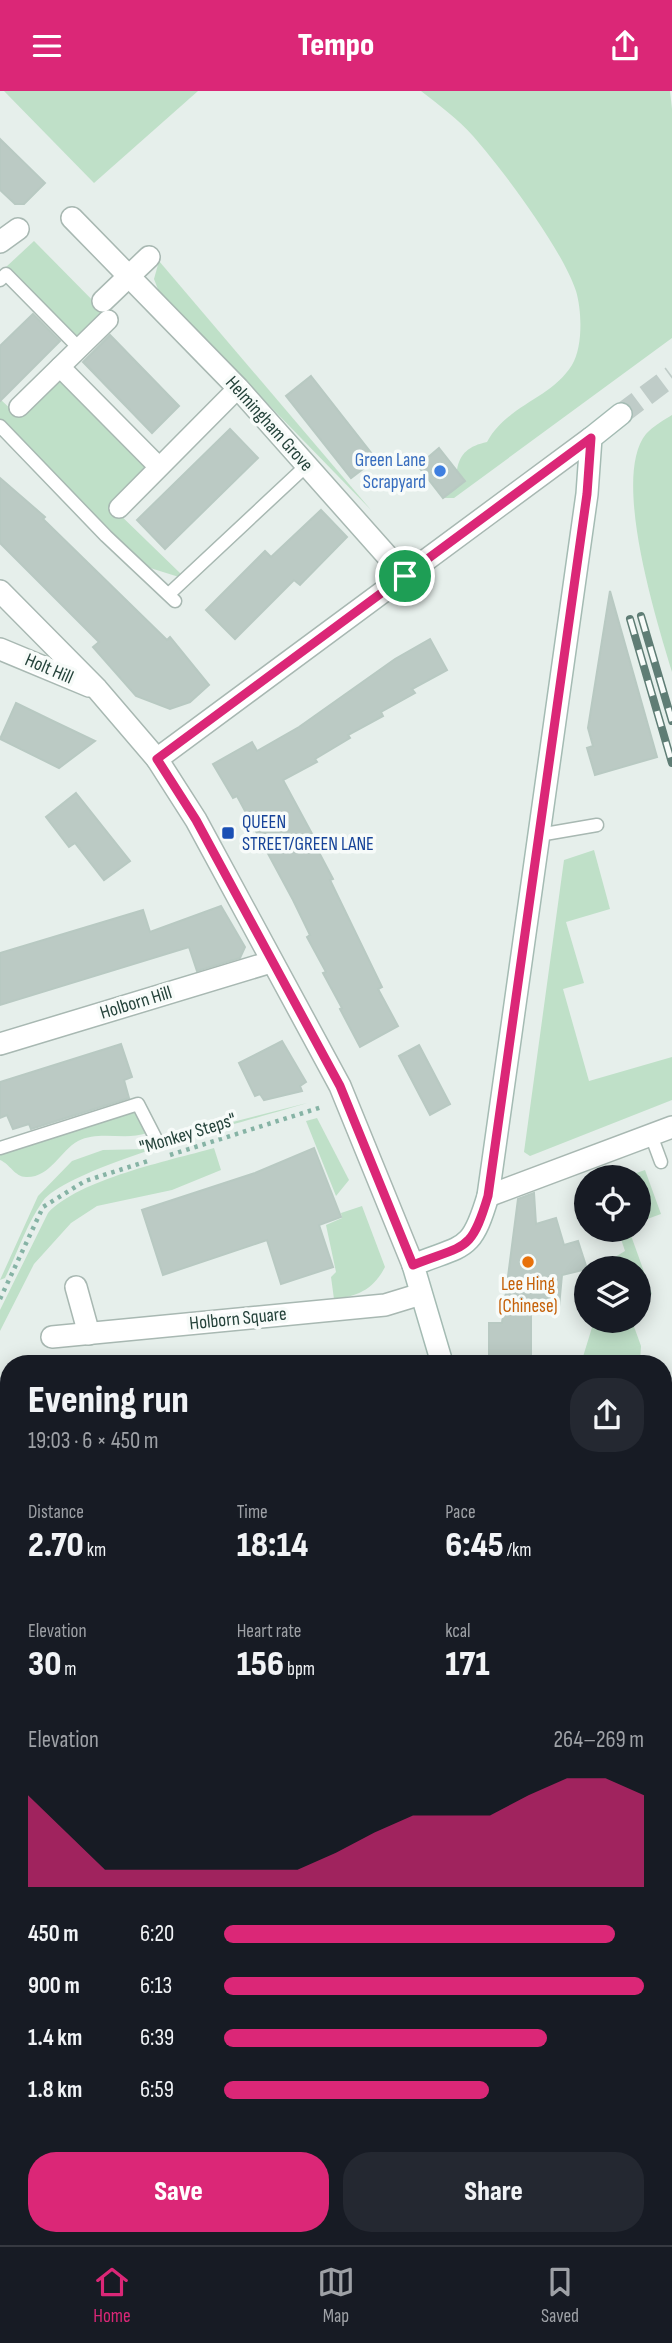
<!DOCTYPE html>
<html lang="en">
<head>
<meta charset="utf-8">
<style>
  body { margin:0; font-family:"Sofia Sans Condensed",sans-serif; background:#242831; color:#f1f3f6; height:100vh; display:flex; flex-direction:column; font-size:26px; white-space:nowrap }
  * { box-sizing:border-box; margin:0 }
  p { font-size:23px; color:#9ea1a6 }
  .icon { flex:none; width:38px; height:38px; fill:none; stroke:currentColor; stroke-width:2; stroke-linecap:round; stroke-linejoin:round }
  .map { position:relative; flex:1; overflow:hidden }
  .drawer { position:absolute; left:0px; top:1264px; width:672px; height:891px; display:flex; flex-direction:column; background:#171b24; border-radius:28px 28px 0 0; box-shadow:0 4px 18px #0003 }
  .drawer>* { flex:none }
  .controls { position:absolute; left:574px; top:1074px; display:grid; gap:14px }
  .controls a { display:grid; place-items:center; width:77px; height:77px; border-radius:50%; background:#171b24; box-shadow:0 4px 18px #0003; font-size:35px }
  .pin { position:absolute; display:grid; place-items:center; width:60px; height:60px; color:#fff; margin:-30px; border:4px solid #fff; border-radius:50%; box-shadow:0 2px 7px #0007 }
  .round { display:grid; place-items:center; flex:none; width:74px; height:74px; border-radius:28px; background:#242831 }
  .head { display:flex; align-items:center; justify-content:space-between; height:119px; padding:0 28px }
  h1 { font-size:38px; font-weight:800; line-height:52px }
  .stats { display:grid; grid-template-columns:repeat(3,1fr); gap:10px; height:119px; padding:7px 28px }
  .stats div { display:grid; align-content:center }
  .stats b { font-size:35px; font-weight:800 }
  .stats small { font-size:19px; font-weight:400 }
  .stats p { font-size:19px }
  .chart { height:196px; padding:14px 28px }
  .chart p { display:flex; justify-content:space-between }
  .chart svg { width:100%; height:126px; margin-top:7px; fill:#db2777; opacity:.7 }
  .cta { display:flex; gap:14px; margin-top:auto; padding:14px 28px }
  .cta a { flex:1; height:80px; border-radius:28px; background:#db2777; color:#fff; font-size:28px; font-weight:800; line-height:80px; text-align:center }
  .cta a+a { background:#242831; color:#f1f3f6 }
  ul { padding:0 28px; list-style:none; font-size:23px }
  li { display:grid; grid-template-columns:112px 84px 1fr; align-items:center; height:52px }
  li i { height:18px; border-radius:9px; background:#db2777 }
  header { display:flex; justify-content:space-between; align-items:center; height:91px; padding:0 28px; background:#db2777; color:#fff; font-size:32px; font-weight:800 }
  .dock { display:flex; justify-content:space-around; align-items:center; height:98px; border-top:2px solid #363941; background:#171b24; font-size:19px; color:#9ea1a6 }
  .dock a { display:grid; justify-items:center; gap:4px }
  .dock .on { color:#db2777 }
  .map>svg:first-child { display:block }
  .green { fill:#bfe0c8 }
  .building { fill:#bbcac4; stroke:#b8c9c2; stroke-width:2 }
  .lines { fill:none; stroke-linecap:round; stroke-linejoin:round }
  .secondary-tunnel { stroke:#bfccc8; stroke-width:21; stroke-dasharray:21 10; stroke-linecap:butt }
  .service-casing { stroke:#a8b8b2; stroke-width:15 }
  .pedestrian-casing { stroke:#a8b8b2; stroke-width:22 }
  .minor-casing { stroke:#a8b8b2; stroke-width:24 }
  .secondary-casing { stroke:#a4bbb3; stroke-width:24 }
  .path { stroke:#86b3a5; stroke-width:4.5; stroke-dasharray:3.5 5; stroke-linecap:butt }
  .service { stroke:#fff; stroke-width:12 }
  .pedestrian { stroke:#fff; stroke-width:19 }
  .minor { stroke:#fff; stroke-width:21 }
  .secondary { stroke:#fff; stroke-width:21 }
  .rail-casing { stroke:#5f7d75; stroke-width:8 }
  .rail { stroke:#f7fbf9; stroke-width:5; stroke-dasharray:16; stroke-linecap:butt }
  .route-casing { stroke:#fff; stroke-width:14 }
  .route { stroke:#db2777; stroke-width:9 }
  .shop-dot { fill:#3f7fe0; stroke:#f7fbf9; stroke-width:2.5 }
  .transit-dot { fill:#1a4fb4; stroke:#f7fbf9; stroke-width:2.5 }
  .food-dot { fill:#e8710a; stroke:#f7fbf9; stroke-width:2.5 }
  .labels { text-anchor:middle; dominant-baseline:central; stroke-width:7; stroke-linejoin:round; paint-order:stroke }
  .street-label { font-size:19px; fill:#24423a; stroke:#f7fbf9 }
  .shop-label { font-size:19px; fill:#366cbe; stroke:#f7fbf9; text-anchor:end }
  .transit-label { font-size:19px; fill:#164399; stroke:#f7fbf9; text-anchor:start }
  .food-label { font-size:19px; fill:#c56008; stroke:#f7fbf9 }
</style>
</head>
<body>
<header><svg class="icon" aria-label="menu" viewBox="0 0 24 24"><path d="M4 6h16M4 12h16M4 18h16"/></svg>Tempo<svg class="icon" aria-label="share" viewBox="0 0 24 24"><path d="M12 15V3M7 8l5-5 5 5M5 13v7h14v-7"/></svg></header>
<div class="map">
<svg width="672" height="2154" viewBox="0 0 672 2154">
  <rect width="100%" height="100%" fill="#e6efeb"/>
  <g class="green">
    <path d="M4 0H198L94 92Z"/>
    <path d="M421 0H670L672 18V247L454 407H443L465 390 457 379C460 362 469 355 487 351 508 313 551 308 572 274 583 256 582 220 576 200 562 158 503 79 473 45 458 28 439 14 421 0Z"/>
    <path d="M34 150 106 223 79 250 5 177Z"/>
    <path d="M159 170 371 419 159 201 154 188Z"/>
    <path d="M60 281 153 376 113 417 181 483 179 486 147 476 0 328V308L16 323Z"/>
    <path d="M672 324V581C657 531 611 386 646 343 652 336 664 329 672 324Z"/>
    <path d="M594 759 610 818 566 831 584 892 563 898 589 990 672 966V1009L530 1065 524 1061 564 769Z"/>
    <path d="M307 1012C256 1028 70 1075 43 1110 27 1132 17 1163 5 1187L0 1189 38 1105 72 1070 103 1059 149 1058 186 1043Z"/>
    <path d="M137 1019 147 1042C125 1050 100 1039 78 1050 60 1060 50 1087 26 1086 15 1086 10 1073 0 1069V1063Z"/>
    <path d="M317 1027 349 1089 336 1105 306 1030Z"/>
    <path d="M214 1057 221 1079 172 1099 97 1115 71 1132 34 1173 0 1240V1219L48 1122C80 1088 168 1070 214 1057Z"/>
    <path d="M645 1079 661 1123 639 1131V1087H622Z"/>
    <path d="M362 1115 385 1176C373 1199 358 1205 334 1208L331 1186 336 1181 326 1134 342 1127 341 1122Z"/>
    <path d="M618 1139H629L652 1203 639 1207V1178H607L615 1166 625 1160Z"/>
    <path d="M594 1230H632L641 1255 640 1272H572L582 1269Z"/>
    <path d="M672 1322V1381L668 1383 672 1395V1450L663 1453V1324Z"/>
    <path d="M663 1569 672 1583V1723L663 1727Z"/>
  </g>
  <g class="building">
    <path d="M0 48 45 92 24 113H15L0 99Z"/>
    <path d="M33 223 60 250 0 310V255Z"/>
    <path d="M110 244 179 315 152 342 83 271Z"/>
    <path d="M311 285 376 368 351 387 286 305Z"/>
    <path d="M230 338 258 367 165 458 137 429Z"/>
    <path d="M439 357 465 390 443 407 418 375Z"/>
    <path d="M0 387 45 426 43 428 167 549 170 546 209 594 190 611 170 618 136 605 93 556 99 551 0 452Z"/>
    <path d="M321 419 347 446 300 494 294 489 235 548 206 519 265 460 271 466Z"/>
    <path d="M610 500 657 666 595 684 587 657 593 655 588 637Z"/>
    <path d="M430 548 447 579 412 598 415 602 381 621 383 625 348 644 350 647 315 668 317 671 283 689 317 752H314L333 788 330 789 382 896 378 898 398 935 360 956 340 918 342 917 323 882 326 881 307 846 310 844 293 809 237 705 233 707 213 673 252 651 257 660 299 636 395 568Z"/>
    <path d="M16 612 53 630 95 650 59 677 0 648Z"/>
    <path d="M76 702 130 770 104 789 75 752 69 756 46 726Z"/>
    <path d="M221 815 245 856 240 867 197 880 189 856 0 914V862L143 819 150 841Z"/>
    <path d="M282 950 306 991 300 995 302 1000 264 1009 260 1003 255 1005 239 972Z"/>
    <path d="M121 953 132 986 124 989 129 1007 31 1038 29 1033 13 1038 7 1024 0 1027V991Z"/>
    <path d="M419 954 450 1013 430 1024 399 965Z"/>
    <path d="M314 1057 341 1126 319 1134 333 1176 281 1193 267 1149 163 1184 142 1119 255 1082Z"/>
    <path d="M534 1102 536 1133 556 1127 564 1154 578 1150 587 1178 562 1184 559 1216 545 1215V1221H531V1272H489V1232H502L518 1108Z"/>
  </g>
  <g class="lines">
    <path class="secondary-tunnel" d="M621 323 672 285"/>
    <g class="service-casing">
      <g id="service">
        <path d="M0 189 6 183 79 257"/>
        <path d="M0 335 106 445 175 510"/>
        <path d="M169 503 306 375"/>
        <path d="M539 744 597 734"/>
        <path d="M651 1044 661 1071"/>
        <path d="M0 1057 138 1013 156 1048"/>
      </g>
    </g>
    <g class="pedestrian-casing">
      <g id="pedestrian">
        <path d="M60 276 159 376"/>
        <path d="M19 316 108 229"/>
        <path d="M119 417 238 297"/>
      </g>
    </g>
    <g class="minor-casing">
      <g id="minor">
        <path d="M72 127 238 297 405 485"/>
        <path d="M0 151 18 138"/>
        <path d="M103 210 149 166"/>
        <path d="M0 500 97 598 157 668 196 729 340 995 413 1174"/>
        <path d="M0 558 89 595"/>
        <path d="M157 668 591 347"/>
        <path d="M0 953 271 871"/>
        <path d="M488 1105 672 1036"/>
        <path d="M76 1196 89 1243"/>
        <path d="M52 1246 385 1214 421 1203"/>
        <path d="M663 1534 672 1547"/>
        <path d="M0 1730 9 1727"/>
        <path d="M663 1785 672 1779"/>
        <path d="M663 1860 672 1885"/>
        <path d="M0 2068 9 2065"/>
      </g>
    </g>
    <g class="secondary-casing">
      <g id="secondary">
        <path d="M442 1272 413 1174C465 1153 471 1162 488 1105L587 403 591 347 621 323"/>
        <path d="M544 2146 545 2154"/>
      </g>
    </g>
    <g class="path">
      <path d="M170 1064 322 1016"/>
      <path d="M0 1208 43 1116 85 1090 151 1069"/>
      <path d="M665 1755 671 1736"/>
      <path d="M663 2014 672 2011"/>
      <path d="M663 2051 668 2065 663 2067"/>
      <path d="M663 2138 668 2154"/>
    </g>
    <use href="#service" class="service"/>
    <use href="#pedestrian" class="pedestrian"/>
    <use href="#minor" class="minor"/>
    <use href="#secondary" class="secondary"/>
    <g class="rail-casing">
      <g id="rail">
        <path d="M641 525 672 630"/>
        <path d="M630 528 672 672"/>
      </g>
    </g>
    <use href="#rail" class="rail"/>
  </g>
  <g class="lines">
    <g class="route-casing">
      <path id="route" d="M591 347 587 403 488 1105C471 1162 466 1153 413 1174L340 995 196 729 157 668Z"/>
    </g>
    <use href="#route" class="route"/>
  </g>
  <circle class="shop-dot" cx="440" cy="380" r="7"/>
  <rect class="transit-dot" x="221" y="735" width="14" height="14" rx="3.5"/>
  <circle class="food-dot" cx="528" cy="1171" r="7"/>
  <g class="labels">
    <g class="street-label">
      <text transform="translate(269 333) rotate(48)">Helmingham Grove</text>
      <text transform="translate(49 578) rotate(23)">Holt Hill</text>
      <text transform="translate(136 912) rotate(-17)">Holborn Hill</text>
      <text transform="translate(188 1043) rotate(-17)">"Monkey Steps"</text>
      <text transform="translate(238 1228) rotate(-6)">Holborn Square</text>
    </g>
    <g class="shop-label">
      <text x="426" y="369">Green Lane<tspan x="426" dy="22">Scrapyard</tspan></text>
    </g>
    <g class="transit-label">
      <text x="242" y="731">QUEEN<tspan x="242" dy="22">STREET/GREEN LANE</tspan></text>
    </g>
    <g class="food-label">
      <text x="528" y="1193">Lee Hing<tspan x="528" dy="22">(Chinese)</tspan></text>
    </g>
  </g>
</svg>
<div class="controls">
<a><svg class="icon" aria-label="locate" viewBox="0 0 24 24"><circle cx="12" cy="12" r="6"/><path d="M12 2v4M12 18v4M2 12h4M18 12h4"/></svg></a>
<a><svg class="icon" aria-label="layers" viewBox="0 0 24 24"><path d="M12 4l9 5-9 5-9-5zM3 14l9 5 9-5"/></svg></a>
</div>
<div class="pin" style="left:405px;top:485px;background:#1e9e55"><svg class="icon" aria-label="arrive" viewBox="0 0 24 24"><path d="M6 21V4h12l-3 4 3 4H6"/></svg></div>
<section class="drawer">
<div class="head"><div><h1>Evening run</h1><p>19:03 · 6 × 450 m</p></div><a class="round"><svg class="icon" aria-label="share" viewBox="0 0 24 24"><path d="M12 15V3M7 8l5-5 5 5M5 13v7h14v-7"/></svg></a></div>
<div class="stats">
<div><p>Distance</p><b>2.70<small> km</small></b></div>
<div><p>Time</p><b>18:14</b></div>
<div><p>Pace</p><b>6:45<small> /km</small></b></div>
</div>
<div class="stats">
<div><p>Elevation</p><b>30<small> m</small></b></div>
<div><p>Heart rate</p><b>156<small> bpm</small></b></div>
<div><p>kcal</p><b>171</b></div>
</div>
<div class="chart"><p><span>Elevation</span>264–269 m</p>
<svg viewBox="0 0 160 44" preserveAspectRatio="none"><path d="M0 44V12L10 25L20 38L30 38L40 38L50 38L60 38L70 38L80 32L90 25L100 19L110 19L120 19L130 12L140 6L150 6L160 12V44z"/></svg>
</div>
<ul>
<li><b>450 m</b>6:20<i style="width:93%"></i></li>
<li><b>900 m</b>6:13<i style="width:100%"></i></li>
<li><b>1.4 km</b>6:39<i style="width:77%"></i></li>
<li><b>1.8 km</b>6:59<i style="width:63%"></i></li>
</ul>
<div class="cta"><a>Save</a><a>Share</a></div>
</section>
</div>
<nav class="dock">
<a class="on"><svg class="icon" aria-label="home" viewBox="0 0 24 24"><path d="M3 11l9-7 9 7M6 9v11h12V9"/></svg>Home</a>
<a><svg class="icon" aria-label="map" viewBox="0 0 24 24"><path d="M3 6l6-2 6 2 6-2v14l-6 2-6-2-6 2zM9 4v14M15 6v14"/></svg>Map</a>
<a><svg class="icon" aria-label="saved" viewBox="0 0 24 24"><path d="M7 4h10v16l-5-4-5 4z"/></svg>Saved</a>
</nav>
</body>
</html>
